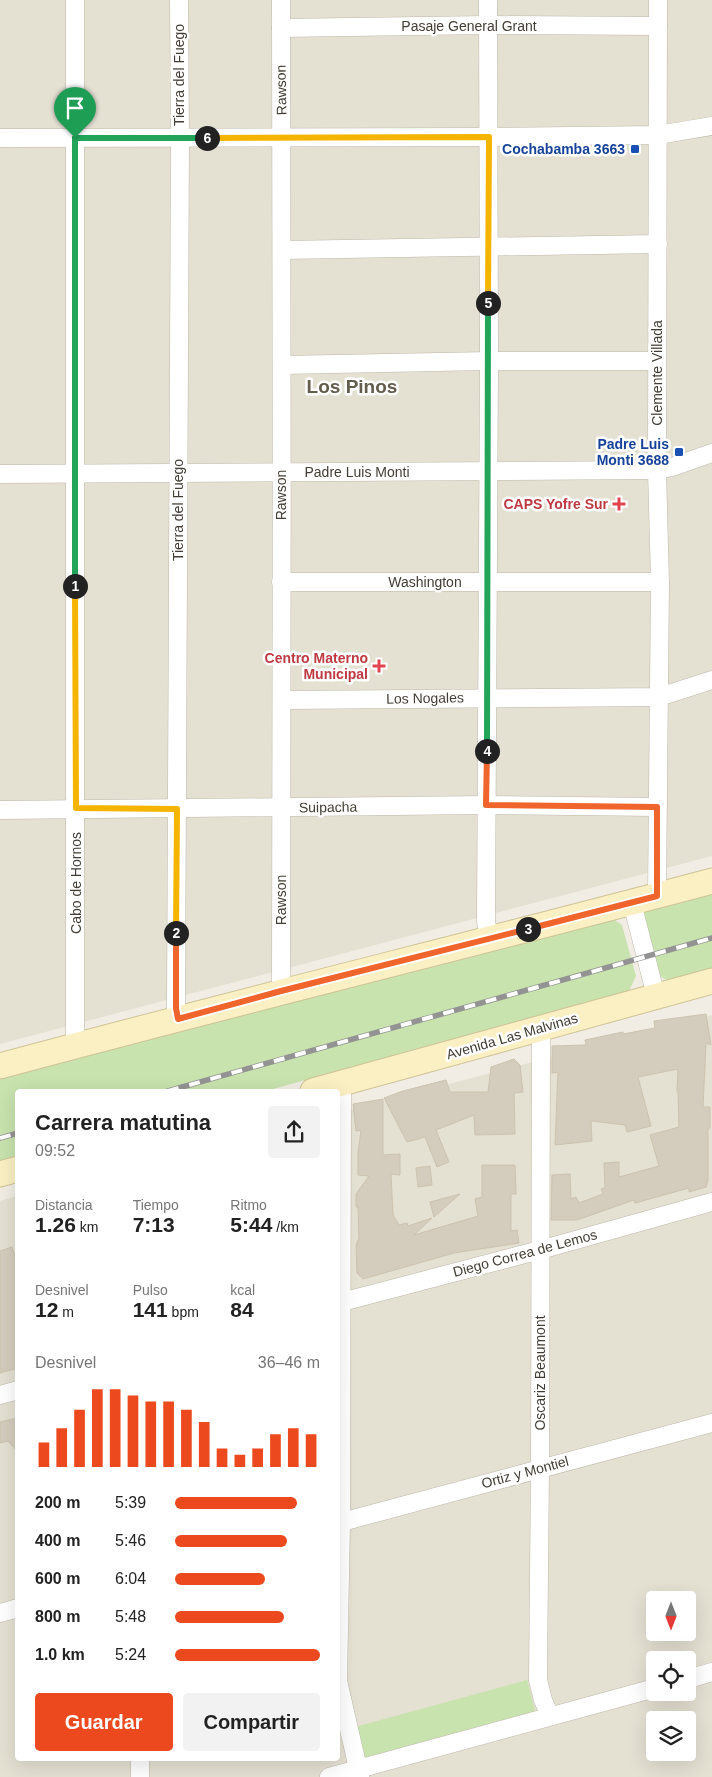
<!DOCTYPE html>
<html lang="es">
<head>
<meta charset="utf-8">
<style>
  body { margin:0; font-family:Helvetica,sans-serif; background:#f2f2f2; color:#222; height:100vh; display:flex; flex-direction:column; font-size:19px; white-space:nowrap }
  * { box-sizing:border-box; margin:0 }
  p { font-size:16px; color:#767676 }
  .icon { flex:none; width:28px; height:28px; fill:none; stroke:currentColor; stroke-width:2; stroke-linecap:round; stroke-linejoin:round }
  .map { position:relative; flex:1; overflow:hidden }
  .drawer { position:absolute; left:15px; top:1089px; width:325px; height:672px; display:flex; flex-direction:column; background:#fff; border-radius:5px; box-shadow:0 5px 20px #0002 }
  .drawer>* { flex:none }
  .needle { width:32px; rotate:180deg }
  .controls { position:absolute; left:646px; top:1591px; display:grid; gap:10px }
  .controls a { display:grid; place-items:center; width:50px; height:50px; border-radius:5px; background:#fff; box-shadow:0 5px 20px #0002; font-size:25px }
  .pin { position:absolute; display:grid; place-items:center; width:42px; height:42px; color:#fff; margin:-51px -21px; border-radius:50% 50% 50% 0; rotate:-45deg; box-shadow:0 0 5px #0007 }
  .pin .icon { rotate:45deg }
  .km { position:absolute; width:25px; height:25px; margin:-12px; border-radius:50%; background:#222; color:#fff; font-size:14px; line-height:25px; text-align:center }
  .round { display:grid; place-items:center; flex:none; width:52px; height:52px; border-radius:5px; background:#f2f2f2 }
  .summary { display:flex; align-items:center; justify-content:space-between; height:85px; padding:0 20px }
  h1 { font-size:22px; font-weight:700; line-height:38px }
  .metrics { display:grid; grid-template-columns:repeat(3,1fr); gap:8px; height:85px; padding:5px 20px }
  .metrics div { display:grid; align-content:center }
  .metrics b { font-size:21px; font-weight:700 }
  .metrics small { font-size:14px; font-weight:400 }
  .metrics p { font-size:14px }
  .chart { height:140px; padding:10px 20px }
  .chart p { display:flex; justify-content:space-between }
  .chart svg { width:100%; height:90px; margin-top:5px; stroke:#ed491f; stroke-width:6 }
  .button { display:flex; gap:10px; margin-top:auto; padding:10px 20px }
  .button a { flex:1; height:58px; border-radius:5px; background:#ed491f; color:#fff; font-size:20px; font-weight:700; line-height:58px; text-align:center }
  .button a+a { background:#f2f2f2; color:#222 }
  ul { padding:0 20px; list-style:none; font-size:16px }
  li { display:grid; grid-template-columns:80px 60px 1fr; align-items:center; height:38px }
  li i { height:12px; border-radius:6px; background:#ed491f }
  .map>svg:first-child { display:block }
  .residential { fill:#e4e0d2; fill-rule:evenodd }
  .green { fill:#c8e3ae }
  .building { fill:#d4ccbd; stroke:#ccc2ae }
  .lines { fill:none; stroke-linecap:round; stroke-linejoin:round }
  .street-casing { stroke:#beb8aa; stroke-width:19 }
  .secondary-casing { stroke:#cec296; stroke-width:27 }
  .street { stroke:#fff; stroke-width:18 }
  .secondary { stroke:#fbf0c3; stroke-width:25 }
  .rail-casing { stroke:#939393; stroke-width:5.5 }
  .rail { stroke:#fff; stroke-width:4; stroke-dasharray:11; stroke-linecap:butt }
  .split-1-casing { stroke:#fff; stroke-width:10 }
  .split-2-casing { stroke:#fff; stroke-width:10 }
  .split-3-casing { stroke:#fff; stroke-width:10 }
  .split-4-casing { stroke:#fff; stroke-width:10 }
  .split-5-casing { stroke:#fff; stroke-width:10 }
  .split-6-casing { stroke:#fff; stroke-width:10 }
  .split-7-casing { stroke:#fff; stroke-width:10 }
  .split-1 { stroke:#22a559; stroke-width:6 }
  .split-2 { stroke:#f5b400; stroke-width:6 }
  .split-3 { stroke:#f0652b; stroke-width:6 }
  .split-4 { stroke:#f0652b; stroke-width:6 }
  .split-5 { stroke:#22a559; stroke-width:6 }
  .split-6 { stroke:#f5b400; stroke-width:6 }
  .split-7 { stroke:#22a559; stroke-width:6 }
  .transit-dot { fill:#1a4fb4; stroke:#fff; stroke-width:2 }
  .health-dot { fill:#e0444e; stroke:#fff; stroke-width:2 }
  .labels { text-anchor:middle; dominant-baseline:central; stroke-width:5; stroke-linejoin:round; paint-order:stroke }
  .street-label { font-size:14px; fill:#423d34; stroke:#fff }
  .transit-label { font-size:14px; font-weight:bold; fill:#164399; stroke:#fff; text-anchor:end }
  .health-label { font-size:14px; font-weight:bold; fill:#be3a42; stroke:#fff; text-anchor:end }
  .district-label { font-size:19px; font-weight:bold; fill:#645c4c; stroke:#fff }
</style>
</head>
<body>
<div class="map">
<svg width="712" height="1777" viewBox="0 0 712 1777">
  <rect width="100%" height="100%" fill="#f1ede4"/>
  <g class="residential">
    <path d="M0 0H712V856L0 1044Z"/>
    <path d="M712 1015V1777H0V1201L17 1196 18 1759H338V1113ZM655 1600H688V1632H655ZM655 1660H688V1692H655ZM655 1720H688V1752H655Z"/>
  </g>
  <g class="green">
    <path d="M712 886V969L669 981 657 975 641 916 657 901Z"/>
    <path d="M608 915 622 925 636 976 629 991 266 1091H18L17 1160 0 1165V1079Z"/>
    <path d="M527 1680 535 1711 363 1758 355 1727Z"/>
  </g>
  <g class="building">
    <path d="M706 1014 711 1045 706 1043 703 1107H710V1128H708V1181L706 1187 689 1192V1188L635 1203 634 1200 577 1220H551L552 1175 570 1174 571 1199 576 1197 579 1203 603 1194 601 1189 605 1188 604 1163 619 1162V1177L659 1166 650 1135 679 1127 678 1092 677 1091 678 1069 638 1077 651 1126 627 1132 625 1125 592 1121 591 1123 592 1141 555 1145 558 1072 552 1073V1046L586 1045 585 1040 623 1032V1034L655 1028 654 1021Z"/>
    <path d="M514 1059 520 1065 523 1092 514 1093 515 1134 475 1135 474 1115 436 1130 449 1162 437 1167 425 1137 407 1142 384 1098 403 1091 446 1080 450 1092H488L491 1067Z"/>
    <path d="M383 1099V1155L400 1154V1175L391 1174 393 1215 399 1225 407 1223 408 1226 432 1218 414 1235 478 1216 475 1199 482 1197V1165H515L516 1194H511V1231L517 1230 519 1243 454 1253 363 1279 357 1273 356 1245 359 1238 358 1207H356V1194L369 1176 358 1175V1153L361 1130 356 1131 353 1104Z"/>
    <path d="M430 1166 432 1185 418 1187 416 1168Z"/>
    <path d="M460 1194 434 1217 430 1202Z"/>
    <path d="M12 1247 18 1264V1368L0 1373V1251Z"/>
    <path d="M18 1418V1452L8 1441 0 1443V1422Z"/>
  </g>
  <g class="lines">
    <g class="street-casing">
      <g id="street">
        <path d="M75 0V1036L77 1045"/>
        <path d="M281 0C282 330 282 661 281 991"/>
        <path d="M488 0 489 361 486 921 489 939"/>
        <path d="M281 28 489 25 658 26"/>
        <path d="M0 138 489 137 658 135 712 126"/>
        <path d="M282 250 658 244"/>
        <path d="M282 365 489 361H657"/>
        <path d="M0 474 657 470 672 467 712 453"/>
        <path d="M281 582H660"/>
        <path d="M282 700 659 697 712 680"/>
        <path d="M0 810 486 805 657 807"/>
        <path d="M657 896 660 582 657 470 658 0"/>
        <path d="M632 903 656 996"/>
        <path d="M178 1019 176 1008 180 138 179 0"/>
        <path d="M541 1027 540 1468 538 1680 543 1700 550 1716"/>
        <path d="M342 1084 341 1522 338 1681 360 1777"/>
        <path d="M338 1303 540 1250 712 1202"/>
        <path d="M0 1395 18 1390"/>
        <path d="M338 1523 712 1423"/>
        <path d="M0 1613 18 1608"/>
        <path d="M688 1679 712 1672"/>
        <path d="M140 1777V1759"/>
        <path d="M329 1777 655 1688"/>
      </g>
    </g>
    <g class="secondary-casing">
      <g id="secondary">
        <path d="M0 1066C237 1002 475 944 712 881"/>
        <path d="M313 1091 712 981"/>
        <path d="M0 1174 18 1169"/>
      </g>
    </g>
    <use href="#street" class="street"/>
    <use href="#secondary" class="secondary"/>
    <g class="rail-casing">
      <g id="rail">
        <path d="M168 1091 712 938"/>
        <path d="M0 1138 18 1133"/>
      </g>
    </g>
    <use href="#rail" class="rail"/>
  </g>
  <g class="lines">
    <g class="split-1-casing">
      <path id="split-1" d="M75 586V138"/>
    </g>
    <g class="split-2-casing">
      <path id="split-2" d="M75 586 76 808 177 809 176 933"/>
    </g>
    <g class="split-3-casing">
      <path id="split-3" d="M176 933V1008L178 1019 281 991 528 929"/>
    </g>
    <g class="split-4-casing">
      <path id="split-4" d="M487 751 486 805 657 807V896L528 929"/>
    </g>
    <g class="split-5-casing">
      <path id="split-5" d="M487 751 488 303"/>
    </g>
    <g class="split-6-casing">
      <path id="split-6" d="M207 138 489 137 488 303"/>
    </g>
    <g class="split-7-casing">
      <path id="split-7" d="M75 138H207"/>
    </g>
    <use href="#split-1" class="split-1"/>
    <use href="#split-2" class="split-2"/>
    <use href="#split-3" class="split-3"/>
    <use href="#split-4" class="split-4"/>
    <use href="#split-5" class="split-5"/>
    <use href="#split-6" class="split-6"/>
    <use href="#split-7" class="split-7"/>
  </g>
  <g class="transit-dot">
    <rect x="630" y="144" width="10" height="10" rx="2.5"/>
    <rect x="674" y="447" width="10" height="10" rx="2.5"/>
  </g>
  <g class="health-dot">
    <path d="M616.5 496.5h5v5h5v5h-5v5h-5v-5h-5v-5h5z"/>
    <path d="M376.5 658.5h5v5h5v5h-5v5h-5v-5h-5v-5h5z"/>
  </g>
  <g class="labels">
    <g class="street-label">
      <text x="469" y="26">Pasaje General Grant</text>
      <text transform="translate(179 75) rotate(-90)">Tierra del Fuego</text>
      <text transform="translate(281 90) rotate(-91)">Rawson</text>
      <text transform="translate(657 373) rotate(-90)">Clemente Villada</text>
      <text x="357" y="472">Padre Luis Monti</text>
      <text transform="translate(281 495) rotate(-90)">Rawson</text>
      <text transform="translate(178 510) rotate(-90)">Tierra del Fuego</text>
      <text x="425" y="582">Washington</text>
      <text transform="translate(425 698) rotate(-1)">Los Nogales</text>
      <text transform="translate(328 807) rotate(-1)">Suipacha</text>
      <text transform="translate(76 883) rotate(-90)">Cabo de Hornos</text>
      <text transform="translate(281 900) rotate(-90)">Rawson</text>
      <text transform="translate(512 1036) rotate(-16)">Avenida Las Malvinas</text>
      <text transform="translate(525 1253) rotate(-15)">Diego Correa de Lemos</text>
      <text transform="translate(540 1373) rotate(-90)">Oscariz Beaumont</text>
      <text transform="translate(525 1472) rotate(-15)">Ortiz y Montiel</text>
    </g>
    <g class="transit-label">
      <text x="625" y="149">Cochabamba 3663</text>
      <text x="669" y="444">Padre Luis<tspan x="669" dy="16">Monti 3688</tspan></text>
    </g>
    <g class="health-label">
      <text x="608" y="504">CAPS Yofre Sur</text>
      <text x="368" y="658">Centro Materno<tspan x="368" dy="16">Municipal</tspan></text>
    </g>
    <g class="district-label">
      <text x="352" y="386">Los Pinos</text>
    </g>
  </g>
</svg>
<div class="controls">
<a><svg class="needle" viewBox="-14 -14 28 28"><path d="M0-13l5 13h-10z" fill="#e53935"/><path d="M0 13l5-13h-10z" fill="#767676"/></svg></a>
<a><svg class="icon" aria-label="locate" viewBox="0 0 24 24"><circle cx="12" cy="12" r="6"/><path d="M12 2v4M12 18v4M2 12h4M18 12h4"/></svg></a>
<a><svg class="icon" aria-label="layers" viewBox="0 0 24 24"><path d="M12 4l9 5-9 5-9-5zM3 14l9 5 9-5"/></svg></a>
</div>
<div class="pin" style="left:75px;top:138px;background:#1e9e55"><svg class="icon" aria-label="arrive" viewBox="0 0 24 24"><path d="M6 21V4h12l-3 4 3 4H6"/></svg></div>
<b class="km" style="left:75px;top:586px">1</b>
<b class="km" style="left:176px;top:933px">2</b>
<b class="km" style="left:528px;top:929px">3</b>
<b class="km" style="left:487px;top:751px">4</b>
<b class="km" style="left:488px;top:303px">5</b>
<b class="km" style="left:207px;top:138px">6</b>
<section class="drawer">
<div class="summary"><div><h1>Carrera matutina</h1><p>09:52</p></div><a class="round"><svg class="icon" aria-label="share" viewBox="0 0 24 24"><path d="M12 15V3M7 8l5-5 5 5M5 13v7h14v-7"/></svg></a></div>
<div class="metrics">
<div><p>Distancia</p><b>1.26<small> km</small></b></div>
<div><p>Tiempo</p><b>7:13</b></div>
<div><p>Ritmo</p><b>5:44<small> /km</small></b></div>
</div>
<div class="metrics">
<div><p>Desnivel</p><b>12<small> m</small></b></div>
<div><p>Pulso</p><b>141<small> bpm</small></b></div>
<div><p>kcal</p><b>84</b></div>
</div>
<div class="chart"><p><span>Desnivel</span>36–46 m</p>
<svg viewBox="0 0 160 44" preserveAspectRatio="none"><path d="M5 44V32M15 44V25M25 44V16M35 44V6M45 44V6M55 44V9M65 44V12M75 44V12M85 44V16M95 44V22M105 44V35M115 44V38M125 44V35M135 44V28M145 44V25M155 44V28"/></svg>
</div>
<ul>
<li><b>200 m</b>5:39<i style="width:84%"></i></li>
<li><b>400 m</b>5:46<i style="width:77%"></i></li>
<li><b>600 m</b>6:04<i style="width:62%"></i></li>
<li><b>800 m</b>5:48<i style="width:75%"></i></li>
<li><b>1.0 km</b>5:24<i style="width:100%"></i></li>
</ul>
<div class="button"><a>Guardar</a><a>Compartir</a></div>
</section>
</div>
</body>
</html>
